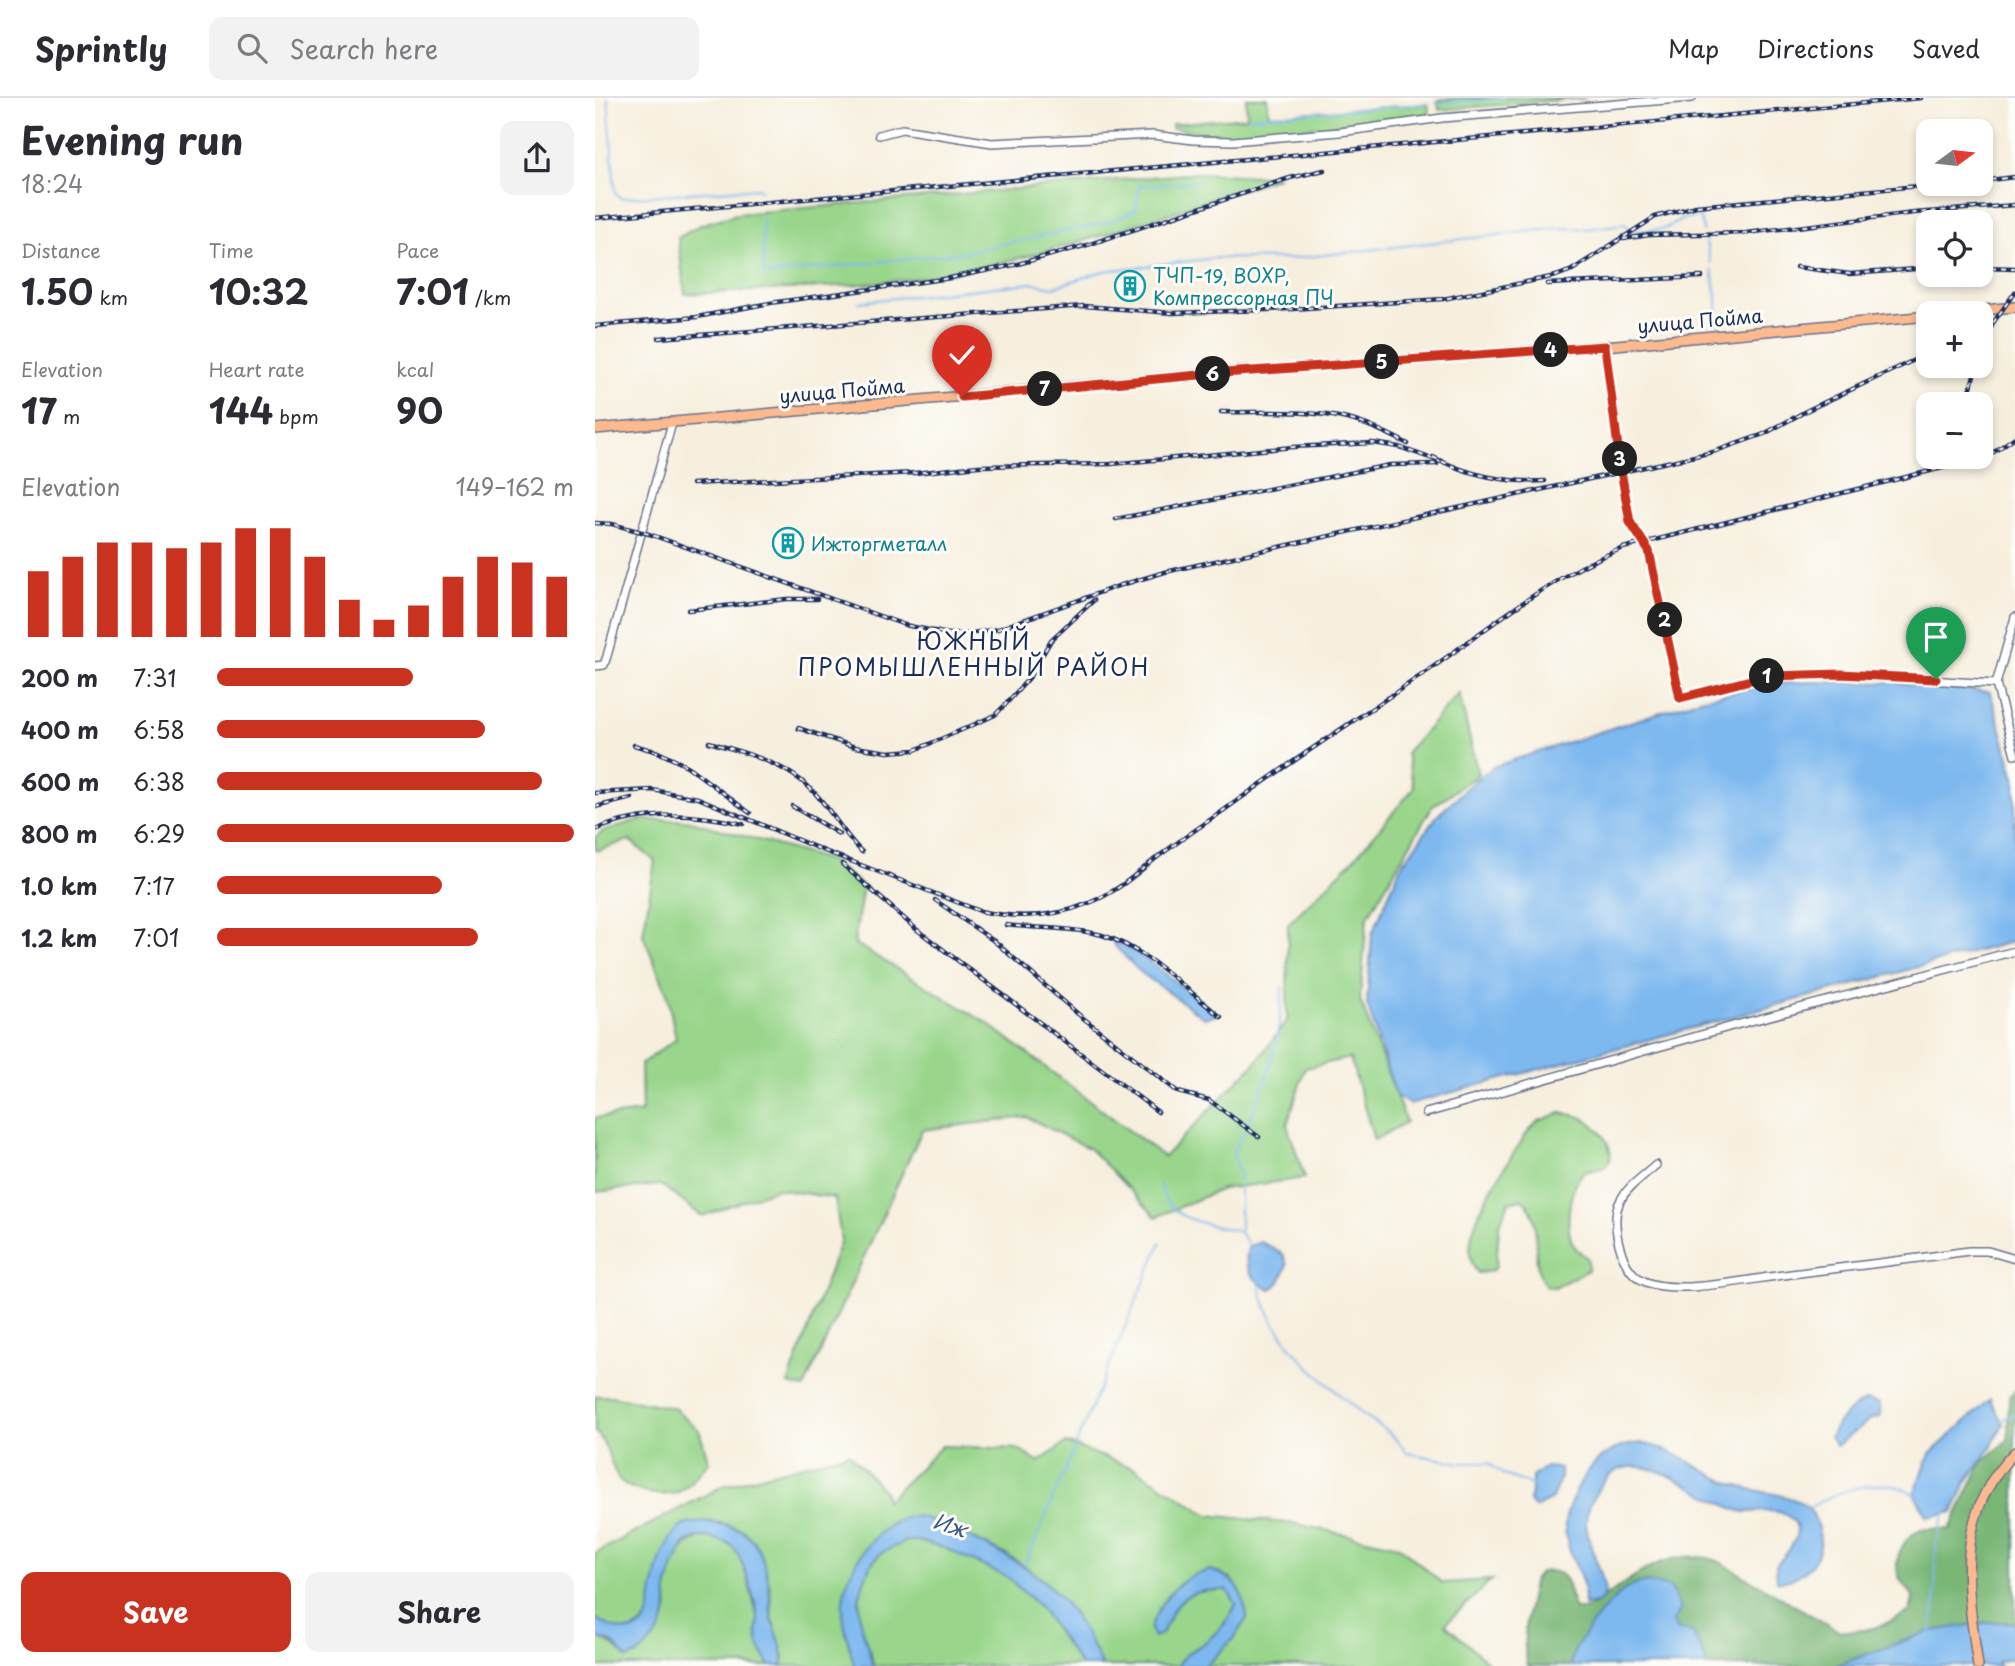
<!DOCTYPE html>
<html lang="en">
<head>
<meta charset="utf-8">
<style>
  body { margin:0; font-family:"Playpen Sans",sans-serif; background:#f2f2f3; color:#2b2b33; height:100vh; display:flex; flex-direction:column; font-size:26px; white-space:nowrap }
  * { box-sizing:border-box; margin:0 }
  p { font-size:23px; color:#7c7c81 }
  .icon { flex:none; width:38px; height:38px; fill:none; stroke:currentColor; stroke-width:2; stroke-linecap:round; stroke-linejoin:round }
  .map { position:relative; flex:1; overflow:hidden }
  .details { display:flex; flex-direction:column; background:#fff; width:595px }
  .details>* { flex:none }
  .needle { width:46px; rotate:75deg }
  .buttons { position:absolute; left:1321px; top:21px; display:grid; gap:14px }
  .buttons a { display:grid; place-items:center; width:77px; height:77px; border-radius:14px; background:#fff; box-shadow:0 4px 10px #0003; font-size:35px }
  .pin { position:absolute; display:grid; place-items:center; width:60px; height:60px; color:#fff; margin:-72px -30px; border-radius:50% 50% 50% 0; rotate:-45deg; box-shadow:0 0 7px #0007 }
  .pin .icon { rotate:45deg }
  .km { position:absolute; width:35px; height:35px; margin:-18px; border-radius:50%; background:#222; color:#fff; font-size:19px; line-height:35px; text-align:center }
  .round { display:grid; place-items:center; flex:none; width:74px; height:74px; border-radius:14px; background:#f2f2f3 }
  .head { display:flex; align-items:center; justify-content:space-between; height:119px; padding:0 21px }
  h1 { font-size:38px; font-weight:700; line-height:52px }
  .stats { display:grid; grid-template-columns:repeat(3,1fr); gap:10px; height:119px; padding:7px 21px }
  .stats div { display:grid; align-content:center }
  .stats b { font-size:35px; font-weight:700 }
  .stats small { font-size:19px; font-weight:400 }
  .stats p { font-size:19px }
  .chart { height:196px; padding:14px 21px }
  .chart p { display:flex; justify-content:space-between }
  .chart svg { width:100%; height:126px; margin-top:7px; stroke:#c8321e; stroke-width:6 }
  .primary-button { display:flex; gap:14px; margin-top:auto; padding:14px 21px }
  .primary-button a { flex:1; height:80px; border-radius:14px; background:#c8321e; color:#fff; font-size:28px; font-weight:700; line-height:80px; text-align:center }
  .primary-button a+a { background:#f2f2f3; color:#2b2b33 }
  ul { padding:0 21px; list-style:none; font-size:23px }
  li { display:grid; grid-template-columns:112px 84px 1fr; align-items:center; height:52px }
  li i { height:18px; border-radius:9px; background:#c8321e }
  header { display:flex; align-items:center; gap:42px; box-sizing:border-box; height:98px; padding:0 35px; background:#fff; border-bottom:2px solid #e1e1e2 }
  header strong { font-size:33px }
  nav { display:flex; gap:38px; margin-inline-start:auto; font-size:24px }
  .search { width:490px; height:63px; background:#f2f2f3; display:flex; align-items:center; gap:18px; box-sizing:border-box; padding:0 24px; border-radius:14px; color:#7c7c81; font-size:26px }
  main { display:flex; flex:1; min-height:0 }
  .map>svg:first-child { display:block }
  .green { fill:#99d68b; stroke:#5a8274; stroke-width:2 }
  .forest { fill:#7ab777; stroke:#4a736a; stroke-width:2 }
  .water { fill:#7db8ef; stroke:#4c74a6; stroke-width:2 }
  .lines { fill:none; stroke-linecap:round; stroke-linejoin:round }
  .stream { stroke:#7db8ef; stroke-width:2 }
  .minor-casing { stroke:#68728b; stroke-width:10 }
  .major-casing { stroke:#68728b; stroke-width:12 }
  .minor { stroke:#fff; stroke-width:7 }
  .major { stroke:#fcba8e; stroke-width:9 }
  .rail-casing { stroke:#1b2f5e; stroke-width:4.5 }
  .rail { stroke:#fdfcf7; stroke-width:2; stroke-dasharray:5; stroke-linecap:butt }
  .route-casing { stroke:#fff; stroke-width:14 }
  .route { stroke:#c8321e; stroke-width:9 }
  .labels { text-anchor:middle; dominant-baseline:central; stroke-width:6; stroke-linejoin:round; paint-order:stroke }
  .culture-label { font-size:19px; fill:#0d838f; stroke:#fdfcf7; text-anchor:start }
  .street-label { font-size:19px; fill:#1b2f5e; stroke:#fdfcf7 }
  .water-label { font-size:21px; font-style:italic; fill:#38588a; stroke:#fdfcf7 }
  .quarter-label { font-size:23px; letter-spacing:2px; fill:#1b2f5e; stroke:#fdfcf7 }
</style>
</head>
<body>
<header>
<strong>Sprintly</strong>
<div class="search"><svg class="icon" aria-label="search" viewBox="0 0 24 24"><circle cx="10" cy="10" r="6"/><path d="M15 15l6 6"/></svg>Search here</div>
<nav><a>Map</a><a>Directions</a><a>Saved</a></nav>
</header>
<main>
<section class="details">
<div class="head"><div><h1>Evening run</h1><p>18:24</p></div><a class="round"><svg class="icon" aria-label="share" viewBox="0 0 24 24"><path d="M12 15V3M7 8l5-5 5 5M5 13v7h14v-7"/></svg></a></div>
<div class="stats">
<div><p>Distance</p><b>1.50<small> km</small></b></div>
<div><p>Time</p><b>10:32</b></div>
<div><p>Pace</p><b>7:01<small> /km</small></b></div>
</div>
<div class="stats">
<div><p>Elevation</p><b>17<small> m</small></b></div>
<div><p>Heart rate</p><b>144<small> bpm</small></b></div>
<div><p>kcal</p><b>90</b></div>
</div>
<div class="chart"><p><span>Elevation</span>149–162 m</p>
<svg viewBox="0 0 160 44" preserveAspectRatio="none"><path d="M5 44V21M15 44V16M25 44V11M35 44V11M45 44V13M55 44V11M65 44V6M75 44V6M85 44V16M95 44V31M105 44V38M115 44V33M125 44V23M135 44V16M145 44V18M155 44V23"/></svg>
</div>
<ul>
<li><b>200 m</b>7:31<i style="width:55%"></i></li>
<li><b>400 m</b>6:58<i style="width:75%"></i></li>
<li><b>600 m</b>6:38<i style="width:91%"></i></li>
<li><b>800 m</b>6:29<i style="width:100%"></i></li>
<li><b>1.0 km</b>7:17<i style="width:63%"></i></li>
<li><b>1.2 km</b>7:01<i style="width:73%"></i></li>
</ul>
<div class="primary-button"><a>Save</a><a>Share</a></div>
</section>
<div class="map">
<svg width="1420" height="1568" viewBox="0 0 1420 1568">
  <rect width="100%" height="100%" fill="#fdfcf7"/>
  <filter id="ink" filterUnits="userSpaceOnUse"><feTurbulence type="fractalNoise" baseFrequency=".0143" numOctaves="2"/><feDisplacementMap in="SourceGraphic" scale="14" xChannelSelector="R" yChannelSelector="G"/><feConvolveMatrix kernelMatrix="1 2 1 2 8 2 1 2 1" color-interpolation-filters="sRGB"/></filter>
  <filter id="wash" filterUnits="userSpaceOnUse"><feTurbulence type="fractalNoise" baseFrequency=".00686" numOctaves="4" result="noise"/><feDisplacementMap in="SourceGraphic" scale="28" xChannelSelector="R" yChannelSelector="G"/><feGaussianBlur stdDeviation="1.57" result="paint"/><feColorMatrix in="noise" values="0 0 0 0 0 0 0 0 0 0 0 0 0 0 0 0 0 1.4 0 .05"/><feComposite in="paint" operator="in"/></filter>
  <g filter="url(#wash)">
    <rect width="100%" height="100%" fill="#f7efde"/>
    <g class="green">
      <path d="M651 0H672L674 17 833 6 835 17 635 38 577 30V26L652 19Z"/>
      <path d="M863 0H991L844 12 843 2Z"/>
      <path d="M602 75 683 79C581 113 478 151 372 172 280 190 184 191 90 196L83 140 105 127 142 116Z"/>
      <path d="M864 595 883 676 837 709 772 820 765 902 811 1024 779 1042 755 960 710 970 692 1027 710 1080 627 1091 561 1119 495 1051 432 1019 327 1032 209 1290 193 1286 246 1142 240 1100 181 1091 107 1118 66 1087 0 1094V1020L47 1014 46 966 81 941 72 895 48 837 60 763 34 742 1 753 0 740 8 733 43 722H92L234 762 268 788 259 845 392 925 569 1059 663 962 692 922 693 826 756 764 819 690 811 655Z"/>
      <path d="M965 1015C972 1016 980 1016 986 1019 1000 1024 1023 1050 1013 1065 1008 1073 997 1070 989 1075 974 1086 969 1130 978 1146 981 1152 988 1156 993 1161V1172L960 1189 952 1188C930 1168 953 1118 926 1101L914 1104 904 1128 901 1169 896 1173 883 1175C853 1143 915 1063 933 1033L943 1023Z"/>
      <path d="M16 1298 79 1310 104 1332 114 1364C106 1372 97 1385 87 1392 73 1402 30 1394 22 1378 14 1364 13 1345 0 1334V1298Z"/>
      <path d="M471 1345 541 1371 613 1417 701 1426 804 1448 847 1485 897 1482 850 1526 897 1568H611L652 1520 635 1479 574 1496 568 1534C581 1498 594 1491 632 1492L641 1506C633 1523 623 1534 608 1546 599 1552 586 1558 582 1568H507C476 1502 448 1471 381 1442 370 1438 358 1428 346 1426 331 1423 314 1424 298 1423L272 1448 261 1464 248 1501 259 1568H187L189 1559 177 1522 175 1489 150 1433C67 1397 69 1463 53 1519 39 1541 18 1532 0 1520V1455L128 1388 254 1355 289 1393 291 1403 347 1348 422 1351 443 1364Z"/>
      <path d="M104 1439H115L135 1445 142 1454 151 1474 163 1522 162 1538 175 1568H0V1538C16 1544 24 1553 41 1558 55 1545 65 1533 72 1514 74 1507 71 1500 72 1492 74 1472 85 1447 104 1439Z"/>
      <path d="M311 1443H323L352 1451 412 1479 445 1509 486 1568H278C278 1556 271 1548 268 1537 260 1511 264 1474 286 1455 293 1449 302 1447 311 1443Z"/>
    </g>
    <path class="forest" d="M1420 1292V1525L1396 1524 1377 1526 1240 1568H933C925 1539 933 1510 939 1481 943 1476 946 1473 953 1473 976 1473 973 1494 979 1510L985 1512C998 1510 1008 1500 1018 1493 1049 1470 1083 1449 1123 1463L1242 1532C1269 1537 1290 1527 1314 1514 1324 1492 1312 1495 1305 1481 1295 1461 1311 1432 1333 1431 1340 1430 1348 1432 1355 1431L1386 1365 1413 1342 1414 1300Z"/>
    <g class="water">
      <path d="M1219 584 1305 585 1395 594 1420 680V843L814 1006 801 998 772 906 777 836 806 768 842 718 881 681 900 668 1109 600 1183 585Z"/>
      <path d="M519 843C557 860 589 892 621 917L609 920 544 873 518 846Z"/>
      <path d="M666 1144 688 1156 692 1167 685 1184 676 1191C658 1184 646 1167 654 1148Z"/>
      <path d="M1395 1301 1408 1326 1394 1353 1373 1381 1358 1414 1333 1419 1319 1396 1335 1356Z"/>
      <path d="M1272 1302 1285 1306V1319L1276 1321 1241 1348 1235 1339C1244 1320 1253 1312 1272 1302Z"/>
      <path d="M1046 1345C1084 1351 1114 1381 1150 1390 1169 1395 1197 1396 1212 1409 1221 1416 1226 1438 1225 1449 1223 1466 1198 1486 1182 1483L1181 1467C1191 1457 1211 1435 1197 1421 1186 1409 1165 1414 1151 1414 1144 1414 1137 1410 1131 1407 1095 1392 1034 1340 1004 1390 998 1400 990 1414 991 1425 993 1448 1006 1469 1010 1492L1009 1500 1002 1505 989 1507C988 1500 990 1494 988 1486 982 1468 971 1450 970 1430 969 1420 973 1412 976 1404 989 1371 1009 1348 1046 1345Z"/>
      <path d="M950 1369 965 1370V1380L957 1401 940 1410 934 1403 937 1391V1379Z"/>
      <path d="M317 1418C339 1420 357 1431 377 1441 449 1474 473 1496 507 1568H486L445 1509 412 1479 352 1451 323 1443H311L286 1455 276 1466 269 1483 264 1501 265 1523 278 1568H259C255 1547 246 1525 248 1503 251 1469 283 1424 317 1418Z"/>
      <path d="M107 1424C153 1426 167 1442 174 1488 176 1499 174 1510 177 1521 181 1536 191 1552 187 1568H175C170 1560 164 1549 162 1539 161 1534 163 1528 163 1523 162 1507 148 1459 137 1448 133 1444 128 1443 123 1442 114 1439 101 1437 92 1444 84 1451 73 1482 72 1493 71 1504 74 1513 69 1524 63 1539 47 1557 32 1561L17 1544 0 1538V1520C16 1530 41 1543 52 1520 57 1510 56 1498 59 1488 62 1470 69 1446 82 1432 88 1425 99 1425 107 1424Z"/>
      <path d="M615 1472C645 1482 646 1491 652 1520L639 1540 611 1568H582C586 1558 599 1552 608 1546 623 1534 634 1523 641 1506L632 1492C594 1491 581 1498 568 1534L559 1539 555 1531C561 1512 575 1491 593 1480 599 1476 608 1475 615 1472Z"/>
      <path d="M1052 1484 1076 1489 1086 1512 1078 1523 1082 1531 1097 1534 1111 1561 1110 1568H976C974 1550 1015 1502 1031 1491 1036 1487 1045 1486 1052 1484Z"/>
      <path d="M1396 1524 1420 1525V1560L1402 1564 1405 1568H1240L1336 1533Z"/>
    </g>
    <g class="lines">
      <g class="stream">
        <path d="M13 0 20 94 25 100 164 90 166 93"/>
        <path d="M841 5 910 0"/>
        <path d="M653 19 833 6"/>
        <path d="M167 117 169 177 370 154 514 124 541 112 544 88 606 83"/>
        <path d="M1040 133 1069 131 1090 120 1105 119 1108 133"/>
        <path d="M1110 140 1116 166"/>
        <path d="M1117 172 1122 198 1123 228"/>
        <path d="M264 204 437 185 459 189 509 173 621 160 695 161 964 130 991 131 1029 126 1035 130"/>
        <path d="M652 1026C673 984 686 936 687 889"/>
        <path d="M565 1086C572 1125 613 1125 645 1134L654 1148"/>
        <path d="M645 1134V1078L638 1054 649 1033"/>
        <path d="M664 1183C672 1238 724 1279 764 1313 782 1328 799 1334 812 1355L866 1365H893L909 1377 937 1387"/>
        <path d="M1405 1323 1420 1316"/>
        <path d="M1214 1410C1243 1392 1288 1376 1319 1396"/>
        <path d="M430 1467 566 1144"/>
        <path d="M1336 1533 1340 1502 1341 1445 1350 1414"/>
      </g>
    </g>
  </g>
  <g filter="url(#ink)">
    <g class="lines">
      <g class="minor-casing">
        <g id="minor">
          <path d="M284 37 307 31 397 45 558 37 598 42 638 43 745 34 847 20 1097 0"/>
          <path d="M1010 248 1026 373 1035 424 1054 453 1085 600 1171 578 1246 577 1401 586"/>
          <path d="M1420 519 1401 586 1420 657"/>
          <path d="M0 568 9 567 12 558 77 325"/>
          <path d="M831 1015 1141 927 1420 853"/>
          <path d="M1061 1067C1033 1091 1014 1100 1023 1142 1027 1159 1033 1177 1051 1184 1083 1197 1154 1181 1189 1177 1251 1169 1313 1162 1374 1153H1393L1420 1161"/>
        </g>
      </g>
      <g class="major-casing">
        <g id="major">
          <path d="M1359 215 1420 209"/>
          <path d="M0 331 615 276 1010 248 1334 218"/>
          <path d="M1383 1568C1372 1490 1358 1416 1420 1354"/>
        </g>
      </g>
      <use href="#minor" class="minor"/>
      <use href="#major" class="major"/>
      <g class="rail-casing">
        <g id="rail">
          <path d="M1386 83 1420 79"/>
          <path d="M0 120 1326 0"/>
          <path d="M1028 141 1054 137 1151 135 1319 115 1420 107"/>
          <path d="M1201 169 1255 176 1334 170"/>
          <path d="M1386 169 1420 170"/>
          <path d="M952 186 1107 179"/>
          <path d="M0 228 102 219 175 205 355 180 419 167 489 148 695 80 729 72"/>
          <path d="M64 240 489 208 577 215 697 211 848 201 961 178 977 172 1060 119 1101 108 1346 86"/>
          <path d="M1386 252 1398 225 1420 194"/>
          <path d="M1372 306 1381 268"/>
          <path d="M626 314C667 315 713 311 752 321 774 326 794 336 813 346"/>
          <path d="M838 359C872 377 912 385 950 383"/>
          <path d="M97 386 320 375 383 368 516 366 698 349 778 345 804 349 846 364"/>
          <path d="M521 421 795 367 842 366"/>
          <path d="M0 425 17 426 54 436 310 527 353 536H371L403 531 523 488 570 474 1118 354 1169 336 1213 312 1334 255"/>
          <path d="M93 512 192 501H222"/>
          <path d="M203 630 260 649 293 654 320 652 369 631 400 617 410 607 434 580 456 542 499 502"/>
          <path d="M114 644C146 654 181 662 208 684 232 703 245 733 267 754"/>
          <path d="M39 647 63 654 92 668 155 715"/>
          <path d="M0 695 57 692 103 700 227 752 385 813C423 821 458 820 494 805 520 795 539 778 560 761 581 745 603 730 625 715 692 666 762 621 831 574 894 530 955 478 1028 450L1379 362 1399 354 1420 339"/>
          <path d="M197 708 244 736"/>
          <path d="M0 709 37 700"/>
          <path d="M0 732C47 712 99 715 148 726"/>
          <path d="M247 766 321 831 563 1014"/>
          <path d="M340 802 406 848"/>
          <path d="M411 827C443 831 476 829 507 837 550 850 591 891 626 919"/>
          <path d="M399 843 483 916 583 994 614 1002 664 1039"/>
        </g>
      </g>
      <use href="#rail" class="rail"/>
    </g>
  </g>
  <g class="lines" filter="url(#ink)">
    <g class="route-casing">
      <path id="route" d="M367 299 615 276 1010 248 1026 373 1035 424 1054 453 1085 600 1171 578 1246 576 1341 581"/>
    </g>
    <use href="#route" class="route"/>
  </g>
  <defs>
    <g id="building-ring" transform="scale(1.575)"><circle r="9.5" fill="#fdfcf7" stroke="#0f9aa8" stroke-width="1.5"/><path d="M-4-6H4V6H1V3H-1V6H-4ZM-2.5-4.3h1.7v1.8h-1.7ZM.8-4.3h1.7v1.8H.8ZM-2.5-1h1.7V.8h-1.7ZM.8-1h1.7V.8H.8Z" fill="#0f9aa8"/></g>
  </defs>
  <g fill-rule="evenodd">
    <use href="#building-ring" x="535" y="188"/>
    <use href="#building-ring" x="193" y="445"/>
  </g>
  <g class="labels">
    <g class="culture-label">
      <text x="558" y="177">ТЧП-19, ВОХР,<tspan x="558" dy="22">Компрессорная ПЧ</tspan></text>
      <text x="216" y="445">Ижторгметалл</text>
    </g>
    <g class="street-label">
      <text transform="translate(1105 222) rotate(-5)">улица Пойма</text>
      <text transform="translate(247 292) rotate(-5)">улица Пойма</text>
    </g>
    <g class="water-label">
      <text transform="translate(355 1426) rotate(18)">Иж</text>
    </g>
    <g class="quarter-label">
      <text x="379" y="542">ЮЖНЫЙ<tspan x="379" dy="26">ПРОМЫШЛЕННЫЙ РАЙОН</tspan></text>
    </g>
  </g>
</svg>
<div class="buttons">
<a><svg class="needle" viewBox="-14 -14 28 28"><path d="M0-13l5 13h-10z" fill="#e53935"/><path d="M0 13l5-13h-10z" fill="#7c7c81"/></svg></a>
<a><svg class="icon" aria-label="locate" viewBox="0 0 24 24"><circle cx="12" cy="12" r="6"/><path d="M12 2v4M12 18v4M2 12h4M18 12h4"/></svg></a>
<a>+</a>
<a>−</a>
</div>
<div class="pin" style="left:1341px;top:581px;background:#1e9e55"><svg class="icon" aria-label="arrive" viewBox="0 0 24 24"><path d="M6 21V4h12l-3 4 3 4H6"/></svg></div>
<div class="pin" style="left:367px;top:299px;background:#d93025"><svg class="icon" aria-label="check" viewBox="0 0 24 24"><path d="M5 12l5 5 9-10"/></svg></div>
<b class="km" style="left:1172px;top:578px">1</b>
<b class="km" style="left:1070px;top:522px">2</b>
<b class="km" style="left:1025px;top:361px">3</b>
<b class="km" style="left:956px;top:252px">4</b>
<b class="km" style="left:787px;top:264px">5</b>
<b class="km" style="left:618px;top:276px">6</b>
<b class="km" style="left:450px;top:291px">7</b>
</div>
</main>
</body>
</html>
